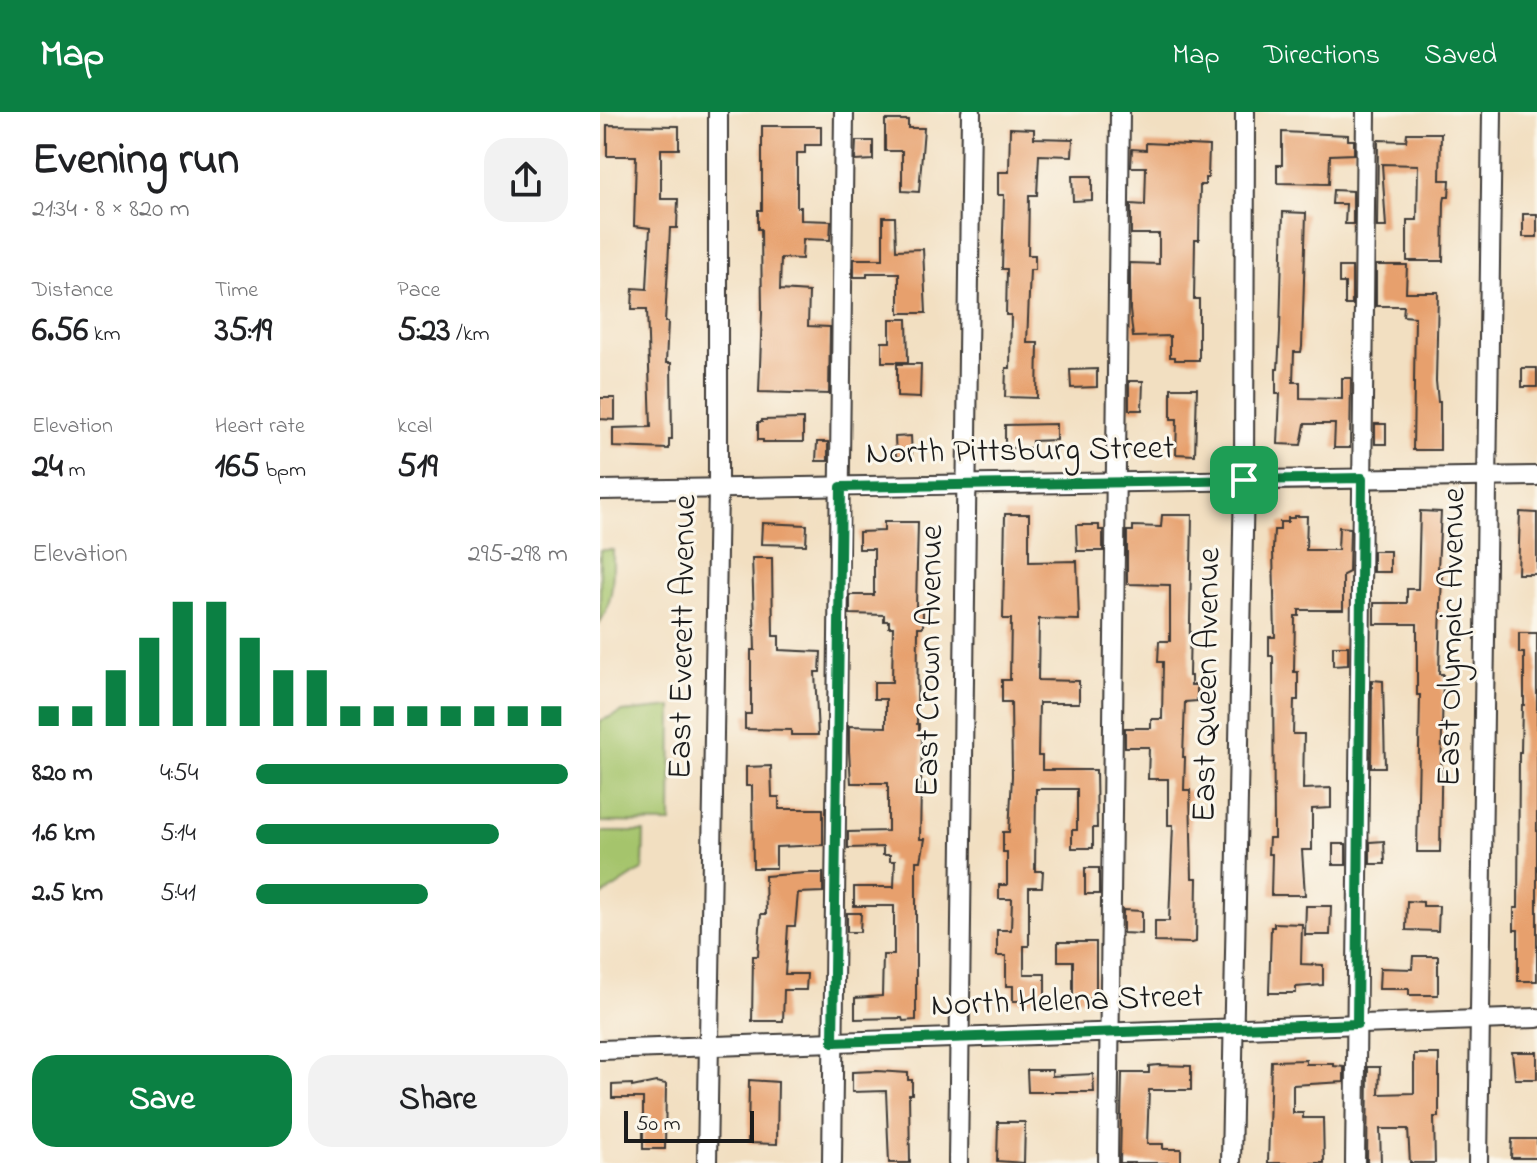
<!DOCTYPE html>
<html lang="en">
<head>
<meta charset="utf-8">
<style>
  body { margin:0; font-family:"Indie Flower",sans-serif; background:#f2f2f2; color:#202124; height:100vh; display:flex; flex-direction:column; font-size:30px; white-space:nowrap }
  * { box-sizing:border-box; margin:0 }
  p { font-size:26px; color:#757577 }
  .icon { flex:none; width:44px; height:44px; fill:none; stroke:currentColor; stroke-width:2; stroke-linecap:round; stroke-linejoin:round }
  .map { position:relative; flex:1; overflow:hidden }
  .details { display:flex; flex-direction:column; background:#fff; width:600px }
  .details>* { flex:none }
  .scale { position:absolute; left:24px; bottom:20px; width:130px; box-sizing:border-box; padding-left:8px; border:4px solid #1c1c1c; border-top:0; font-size:22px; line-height:28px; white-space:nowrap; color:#1c1c1c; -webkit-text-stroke:6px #fbf7ec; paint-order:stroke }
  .pin { position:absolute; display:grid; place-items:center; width:68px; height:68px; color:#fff; margin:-34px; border-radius:16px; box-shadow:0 4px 12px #0006 }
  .round { display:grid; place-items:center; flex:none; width:84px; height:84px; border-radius:24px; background:#f2f2f2 }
  .summary { display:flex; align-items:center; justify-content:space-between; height:136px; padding:0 32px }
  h1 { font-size:44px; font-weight:700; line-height:60px }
  .figures { display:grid; grid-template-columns:repeat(3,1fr); gap:12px; height:136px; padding:8px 32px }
  .figures div { display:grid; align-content:center }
  .figures b { font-size:34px; font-weight:700 }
  .figures small { font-size:22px; font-weight:400 }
  .figures p { font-size:22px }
  .chart { height:224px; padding:16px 32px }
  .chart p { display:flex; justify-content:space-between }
  .chart svg { width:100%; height:144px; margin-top:8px; stroke:#0b8043; stroke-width:6 }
  .cta { display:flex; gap:16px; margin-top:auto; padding:16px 32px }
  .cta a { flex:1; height:92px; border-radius:24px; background:#0b8043; color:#fff; font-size:32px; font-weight:700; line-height:92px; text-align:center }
  .cta a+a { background:#f2f2f2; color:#202124 }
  ul { padding:0 32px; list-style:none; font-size:26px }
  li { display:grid; grid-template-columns:128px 96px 1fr; align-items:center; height:60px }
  li i { height:20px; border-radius:10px; background:#0b8043 }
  header { display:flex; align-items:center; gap:48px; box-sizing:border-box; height:112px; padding:0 40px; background:#0b8043; color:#fff }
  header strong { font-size:38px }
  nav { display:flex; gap:44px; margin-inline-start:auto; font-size:28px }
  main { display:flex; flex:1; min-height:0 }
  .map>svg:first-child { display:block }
  .green { fill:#a5c46c; stroke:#607044; stroke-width:2 }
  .building { fill:#e7a06d }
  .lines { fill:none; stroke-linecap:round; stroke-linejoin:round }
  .minor-casing { stroke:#3c3935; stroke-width:22 }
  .minor { stroke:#fff; stroke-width:18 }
  .route-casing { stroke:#fff; stroke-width:16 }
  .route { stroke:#0b8043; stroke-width:10 }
  .labels { text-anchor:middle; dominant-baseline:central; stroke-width:6; stroke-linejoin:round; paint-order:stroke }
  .street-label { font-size:34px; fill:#1c1c1c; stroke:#fbf7ec }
</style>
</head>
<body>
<header>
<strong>Map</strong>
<nav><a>Map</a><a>Directions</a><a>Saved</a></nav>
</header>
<main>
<section class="details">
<div class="summary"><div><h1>Evening run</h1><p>21:34 · 8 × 820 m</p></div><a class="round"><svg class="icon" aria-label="share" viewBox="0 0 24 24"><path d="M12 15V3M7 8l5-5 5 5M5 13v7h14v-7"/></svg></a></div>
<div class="figures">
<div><p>Distance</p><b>6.56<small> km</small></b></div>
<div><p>Time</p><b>35:19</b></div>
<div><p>Pace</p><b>5:23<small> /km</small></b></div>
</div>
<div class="figures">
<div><p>Elevation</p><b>24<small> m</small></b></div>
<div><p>Heart rate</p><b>165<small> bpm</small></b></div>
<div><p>kcal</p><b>519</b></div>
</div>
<div class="chart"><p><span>Elevation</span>295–298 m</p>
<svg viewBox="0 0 160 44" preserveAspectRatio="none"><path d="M5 44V38M15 44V38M25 44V27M35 44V17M45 44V6M55 44V6M65 44V17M75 44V27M85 44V27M95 44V38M105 44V38M115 44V38M125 44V38M135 44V38M145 44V38M155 44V38"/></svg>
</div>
<ul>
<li><b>820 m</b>4:54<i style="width:100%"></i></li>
<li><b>1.6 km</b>5:14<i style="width:78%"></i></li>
<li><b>2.5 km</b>5:41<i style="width:55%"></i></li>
</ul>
<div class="cta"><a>Save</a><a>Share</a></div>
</section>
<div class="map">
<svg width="937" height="1051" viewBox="0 0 937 1051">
  <rect width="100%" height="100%" fill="#fbf7ec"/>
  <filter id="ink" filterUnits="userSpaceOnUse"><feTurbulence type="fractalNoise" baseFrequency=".0125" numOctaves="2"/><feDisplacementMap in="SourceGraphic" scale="16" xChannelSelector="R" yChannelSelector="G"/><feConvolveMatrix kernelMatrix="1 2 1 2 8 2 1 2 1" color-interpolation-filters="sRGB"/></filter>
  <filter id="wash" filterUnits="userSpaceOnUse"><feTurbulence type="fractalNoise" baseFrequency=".006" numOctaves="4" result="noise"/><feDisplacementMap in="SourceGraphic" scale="32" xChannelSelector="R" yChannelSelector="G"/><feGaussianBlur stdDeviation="1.8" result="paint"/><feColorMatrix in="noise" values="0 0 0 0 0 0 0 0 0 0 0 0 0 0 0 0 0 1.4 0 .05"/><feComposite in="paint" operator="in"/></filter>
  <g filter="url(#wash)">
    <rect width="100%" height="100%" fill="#f2dfc1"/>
    <g class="green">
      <path d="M0 438H13C13 463 14 489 0 510Z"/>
      <path d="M72 595 71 711 0 710V609L22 600Z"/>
      <path d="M0 720H44L43 757 0 785Z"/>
    </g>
    <g id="blocks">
      <g class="building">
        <path d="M285 8H308V16H324L319 80 302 79V39H285Z"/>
        <path d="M7 13 79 14V37H61V87H78L77 116H70L65 210H68L66 251H71L72 327H69V337L13 335V316L51 315 47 197H32L33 176 47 177 50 116 34 114 36 44H7Z"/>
        <path d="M162 14H221V33H205V41H197V95H201V108L231 109 230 128 203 127 202 147 181 146 180 178 209 180 208 214 230 215 229 282 159 280 162 201 161 117H158V98H162Z"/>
        <path d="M410 16 434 17V26L473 27 472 44 439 43 437 83H429L428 143H435V158H430L427 231H438L437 286 405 285 406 256H410L411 203H406L407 157H402L404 83H398V60H409Z"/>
        <path d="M682 20 748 23V28H754V42L730 43 729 72 677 71V53H682Z"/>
        <path d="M807 21H841L840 68H850L849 85H845L844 90 843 149H807V108H817L818 53 782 52 786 115H777L778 28 806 29Z"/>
        <path d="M256 29H273V48L255 49Z"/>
        <path d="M546 31 609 34 608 66H605V73H600L599 128H595L594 187H599V248H575V245H570V224L533 225 530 198V151L559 152V122H531V92L545 93 546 55H531L532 37 546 38Z"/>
        <path d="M472 64H492V88L473 89Z"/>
        <path d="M733 78 753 79V112H745L746 92H732Z"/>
        <path d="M683 100 706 101 702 235 701 240H694L693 270H700V286L742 287V266H751L750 336H734L735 312H705L701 333 678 332 680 282H676V257H678L680 220Z"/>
        <rect x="923" y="102" width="14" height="23"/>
        <path d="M283 105H295L296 138 323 137 326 201H299V161H267V165H254V147H283Z"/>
        <path d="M776 153H807L806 180H838L836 269 838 290H840V338H813L815 205 803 204 804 194H776Z"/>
        <path d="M739 155H752V193H745V171H739Z"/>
        <path d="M290 207H307L308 250H282V230H290Z"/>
        <path d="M297 252H321L320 286 297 285Z"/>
        <rect x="922" y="256" width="15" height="19"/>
        <path d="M497 257V275L471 276 470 258Z"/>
        <path d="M529 269H543L542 298H529Z"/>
        <path d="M571 276H597L595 343 576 342 577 307H571Z"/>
        <path d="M0 286H15V308L0 307Z"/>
        <path d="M203 307V330H163V328H158V310H162V308Z"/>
        <path d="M456 312V328L432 329V336H405V313Z"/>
        <rect x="775" y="312" width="11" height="20"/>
        <path d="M311 324 312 345H296L295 325Z"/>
        <path d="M217 330H228V349H216Z"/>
        <path d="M820 399 841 400 838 456H842L839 562H843L840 740H817L820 583H817V512H774V491H807V477H818Z"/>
        <path d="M920 400 937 401V462H918Z"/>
        <path d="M405 402H429V450L477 449 479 508 439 507 438 568 479 569V591H439L438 644H442V658H496L497 716H493V736H472V718H477V677H436L435 759H443L442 775H429V834H424V862H445V887L427 889H413V874H406V844H397V818H411L412 787H399V773H407V740H403V720H409L412 664 411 590H402V568H410L411 507H403Z"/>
        <path d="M562 403H592L589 564H591V573H597V589L585 590 583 645H585L584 678H590L592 766H597L596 830 592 831 555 830V809H569L573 713H568V667H548L549 635H525V616H551V607H562L563 550H558L559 529H570V473L527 472V419H533V414L561 415Z"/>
        <path d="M694 404H707L706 438H738L739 415 750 416 749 460 743 463V498H699V504H695L694 560H698V588H694L693 622H704L703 677 731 676V696L712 697V738H702L705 783H671L672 742H668L669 726H674L673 544H669V525H675L673 438 674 418H680V410H688V406H694Z"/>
        <path d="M284 410H318L316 495H323V515H318L317 612H319V623H322L320 727H325L321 749H316V908L303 909 302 906 255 907V886L282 884 283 843H294V794H254V775H294L295 749H290V743H283V735L248 736V720L288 719V671H251L249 639V614L286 615V587H274V570H292L293 515H289V509H284V503L250 502V483H274V437H259V420L284 419Z"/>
        <path d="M162 411 207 413 206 433 161 432Z"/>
        <path d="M476 413H499V418H503V439H477Z"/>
        <rect x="773" y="439" width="17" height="21"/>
        <path d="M152 446H172L173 524H179V538L221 540 220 560H215L218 623H191V618L145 617V602H151V538H155Z"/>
        <path d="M919 521H937V869H918V818H914V796H918L919 640H921L922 593H924V541H919Z"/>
        <path d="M733 534H748V553L733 554Z"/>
        <path d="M772 568 783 569 785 655H771Z"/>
        <path d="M171 654 172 685H179V697H223V733L176 735V756H153L152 674H146V655Z"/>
        <path d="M784 729 785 752H770V730Z"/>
        <rect x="733" y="732" width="13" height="21"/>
        <rect x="485" y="756" width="14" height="26"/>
        <path d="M206 761H223V780L198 781 195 814H188L185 862H207L206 878H184L183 909H152L153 844H158L161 802H166L165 764Z"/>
        <path d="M807 789 823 790V794H839L838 819 806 818Z"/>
        <path d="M706 794H731L730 823H705Z"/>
        <path d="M523 798 542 799V822L523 821Z"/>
        <path d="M247 801H261L260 820H247Z"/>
        <path d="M674 811 702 812 701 852 723 853V873L696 875V881H669L671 815H674Z"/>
        <path d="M458 830H496V887H473V849H458Z"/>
        <path d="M813 844H838V883H809V877H779L780 856 812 857Z"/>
        <path d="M912 940H937V967H915Z"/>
        <path d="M814 942H839V1005H834L835 1051H810L808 1017H780L781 1051H767L768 955H780L779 982 814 981Z"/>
        <path d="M706 948V952H734V954L744 955V970L693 973V1001H703V1006H723L724 1051H668L671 949Z"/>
        <path d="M558 953 591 954V978H549L547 1032H563V1037H581V1051H520L522 961H549V954Z"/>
        <path d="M427 958H452V964L493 962 494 980H428Z"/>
        <path d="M277 959 308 961V968H312V982H309L310 1051H289L286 979 252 980V960Z"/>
        <path d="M149 968 178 970 177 1032 148 1031Z"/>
        <path d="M56 970 66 972 65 1037H43V986H12V973L32 972V975Z"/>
        <path d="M398 1010H425L424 1051 397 1049Z"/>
        <path d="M912 1027H937V1046H911Z"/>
      </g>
    </g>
  </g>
  <g filter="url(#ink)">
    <use href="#blocks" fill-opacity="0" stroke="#3c3935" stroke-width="2"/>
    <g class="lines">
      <g class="minor-casing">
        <g id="minor">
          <path d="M0 378 937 364"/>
          <path d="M0 938 937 906"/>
          <path d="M107 1051 118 376V0"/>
          <path d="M232 1051 244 0"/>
          <path d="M358 1051 371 0"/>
          <path d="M508 1051 520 0"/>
          <path d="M631 1051 644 368 645 0"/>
          <path d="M755 1051 766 0"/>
          <path d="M878 1051 892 0"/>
        </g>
      </g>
      <use href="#minor" class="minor"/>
    </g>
  </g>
  <g class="lines" filter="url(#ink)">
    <g class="route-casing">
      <path id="route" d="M762 366 757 912 233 930 241 375Z"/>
    </g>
    <use href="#route" class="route"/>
  </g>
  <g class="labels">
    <g class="street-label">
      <text transform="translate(420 340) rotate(-1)">North Pittsburg Street</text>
      <text transform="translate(84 525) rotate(-89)">East Everett Avenue</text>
      <text transform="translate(853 525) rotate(-89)">East Olympic Avenue</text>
      <text transform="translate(331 549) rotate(-89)">East Crown Avenue</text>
      <text transform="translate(608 573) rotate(-89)">East Queen Avenue</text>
      <text transform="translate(467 890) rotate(-2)">North Helena Street</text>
    </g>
  </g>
</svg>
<div class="scale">50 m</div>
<div class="pin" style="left:644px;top:368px;background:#1e9e55"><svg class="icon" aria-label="arrive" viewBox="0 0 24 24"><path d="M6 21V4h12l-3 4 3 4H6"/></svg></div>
</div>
</main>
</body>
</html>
